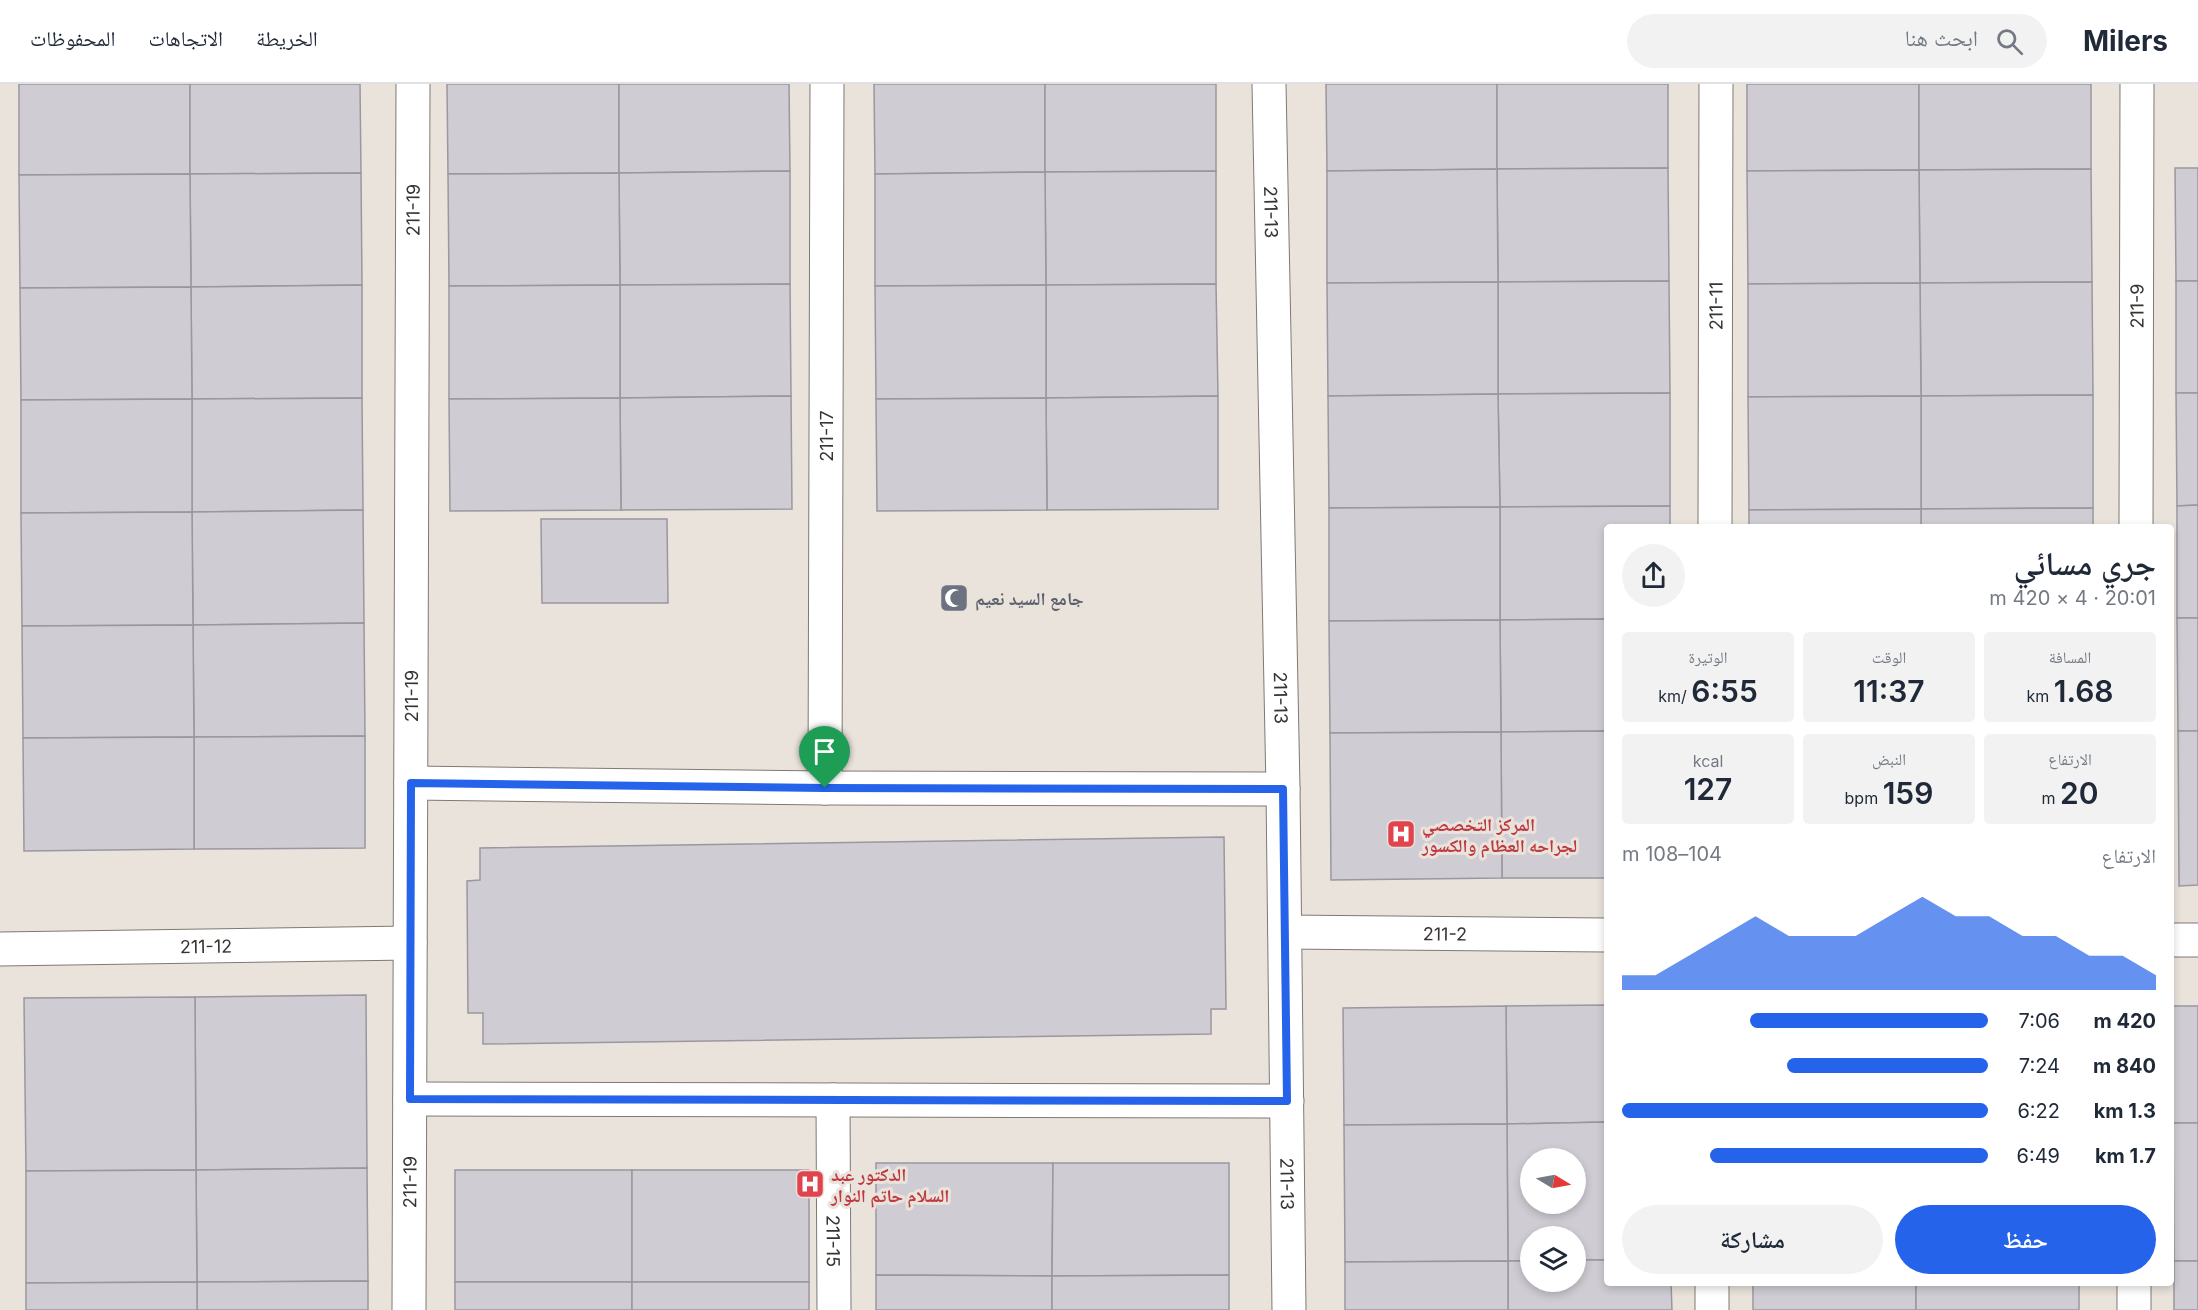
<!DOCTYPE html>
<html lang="ar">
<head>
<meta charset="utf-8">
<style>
  body { margin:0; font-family:Inter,"Noto Naskh Arabic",sans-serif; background:#f2f2f3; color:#1f2937; direction:rtl; height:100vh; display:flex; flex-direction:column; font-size:22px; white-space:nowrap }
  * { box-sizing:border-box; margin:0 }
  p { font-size:20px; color:#747a83 }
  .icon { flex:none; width:33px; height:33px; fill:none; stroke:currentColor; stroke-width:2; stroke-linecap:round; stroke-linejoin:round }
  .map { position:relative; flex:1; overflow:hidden; direction:ltr }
  .drawer { position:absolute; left:1604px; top:440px; width:570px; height:762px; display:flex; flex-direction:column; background:#fff; border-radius:6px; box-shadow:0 3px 9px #0003; direction:rtl }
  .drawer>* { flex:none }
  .needle { width:39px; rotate:100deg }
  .fabs { position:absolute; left:1520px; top:1064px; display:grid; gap:12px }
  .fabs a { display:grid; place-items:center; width:66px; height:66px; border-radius:50%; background:#fff; box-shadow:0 3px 9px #0003; font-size:30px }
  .pin { position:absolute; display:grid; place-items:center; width:51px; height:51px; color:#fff; margin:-62px -26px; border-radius:50% 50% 50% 0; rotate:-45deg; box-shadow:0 0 6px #0007 }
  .pin .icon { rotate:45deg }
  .round { display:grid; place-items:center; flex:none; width:63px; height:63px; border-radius:32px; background:#f2f2f3 }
  .overview { display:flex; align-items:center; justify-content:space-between; height:102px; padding:0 18px }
  h1 { font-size:33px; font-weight:600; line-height:45px }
  .figures { display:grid; grid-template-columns:repeat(3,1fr); gap:9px; height:102px; padding:6px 18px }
  .figures div { display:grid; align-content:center; border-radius:6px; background:#f2f2f3; text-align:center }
  .figures b { font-size:30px; font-weight:600 }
  .figures small { font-size:16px; font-weight:400 }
  .figures p { font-size:16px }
  .chart { height:168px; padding:12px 18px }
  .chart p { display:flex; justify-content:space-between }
  .chart svg { width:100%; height:108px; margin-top:6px; fill:#2563eb; opacity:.7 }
  .button { display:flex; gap:12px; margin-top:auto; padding:12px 18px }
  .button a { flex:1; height:69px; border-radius:36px; background:#2563eb; color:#fff; font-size:24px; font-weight:600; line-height:69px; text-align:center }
  .button a+a { background:#f2f2f3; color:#1f2937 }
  ul { padding:0 18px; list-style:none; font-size:20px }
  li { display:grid; grid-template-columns:96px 72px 1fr; align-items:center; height:45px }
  li i { height:15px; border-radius:8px; background:#2563eb }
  header { display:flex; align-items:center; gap:36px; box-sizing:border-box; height:84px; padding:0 30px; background:#fff; border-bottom:2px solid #e0e1e3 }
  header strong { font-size:28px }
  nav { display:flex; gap:33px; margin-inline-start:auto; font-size:21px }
  .search { width:420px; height:54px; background:#f2f2f3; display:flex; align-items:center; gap:15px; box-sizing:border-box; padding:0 21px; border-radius:33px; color:#747a83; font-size:22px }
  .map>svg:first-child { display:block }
  .building { fill:#cfccd4; stroke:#9a979f; stroke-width:1.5; fill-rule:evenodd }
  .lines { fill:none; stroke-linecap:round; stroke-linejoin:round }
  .minor-casing { stroke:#7f7973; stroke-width:35 }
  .minor { stroke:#fff; stroke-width:33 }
  .route-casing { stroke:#fff; stroke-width:12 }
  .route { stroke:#2563eb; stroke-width:8 }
  .labels { text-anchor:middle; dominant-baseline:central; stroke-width:6; stroke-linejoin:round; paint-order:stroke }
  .street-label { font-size:18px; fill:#373432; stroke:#eae3dc }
  .worship-label { font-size:18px; font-weight:bold; fill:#5b616d; stroke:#eae3dc; text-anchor:start }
  .health-label { font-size:18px; font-weight:bold; fill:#be3a42; stroke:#eae3dc; text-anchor:start }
</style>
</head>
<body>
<header>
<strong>Milers</strong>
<div class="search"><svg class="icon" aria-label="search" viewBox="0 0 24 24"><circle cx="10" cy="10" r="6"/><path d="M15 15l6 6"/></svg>ابحث هنا</div>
<nav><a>الخريطة</a><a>الاتجاهات</a><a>المحفوظات</a></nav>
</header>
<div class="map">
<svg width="2198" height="1226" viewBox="0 0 2198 1226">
  <rect width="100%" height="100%" fill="#eae3dc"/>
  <g class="building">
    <path d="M19 0H190V90L19 91Z"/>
    <path d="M190 0H360L361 89 190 90Z"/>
    <path d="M447 0H619V89L448 90Z"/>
    <path d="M619 0H789L790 87 619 89Z"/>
    <path d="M874 0H1045V88L875 90Z"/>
    <path d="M1045 0H1216V87L1045 88Z"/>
    <path d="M1326 0H1497V85L1327 87Z"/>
    <path d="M1497 0H1668V84L1497 85Z"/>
    <path d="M1747 0H1919V86L1747 87Z"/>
    <path d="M1919 0H2091V85L1919 86Z"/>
    <path d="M1668 84 1669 197 1498 198 1497 85Z"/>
    <path d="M2175 84H2198V197H2176Z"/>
    <path d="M1497 85 1498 198 1327 199V87Z"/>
    <path d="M2091 85 2092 198 1920 199 1919 86Z"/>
    <path d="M1919 86 1920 199 1748 200 1747 87Z"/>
    <path d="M790 87V200L620 201 619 89Z"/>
    <path d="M1216 87V200L1046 201 1045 88Z"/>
    <path d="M1045 88 1046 201 875 202V90Z"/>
    <path d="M361 89 362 201 191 203 190 90Z"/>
    <path d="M619 89 620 201 449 202 448 90Z"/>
    <path d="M190 90 191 203 20 204 19 91Z"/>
    <path d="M1669 197 1670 309 1498 310V198Z"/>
    <rect x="2176" y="197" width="22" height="112"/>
    <path d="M1498 198V310L1328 312 1327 199Z"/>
    <path d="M2092 198 2093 311 1921 312 1920 199Z"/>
    <path d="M1920 199 1921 312 1748 313V200Z"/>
    <path d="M790 200 791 312 620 314V201Z"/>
    <path d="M1216 200 1218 312 1046 314V201Z"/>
    <path d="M362 201V314L192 315 191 203Z"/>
    <path d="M620 201V314L449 315V202Z"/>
    <path d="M1046 201V314L876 315 875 202Z"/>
    <path d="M191 203 192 315 21 316 20 204Z"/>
    <path d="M1670 309V422L1500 423 1498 310Z"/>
    <path d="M2176 309H2198V421L2177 422Z"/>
    <path d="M1498 310 1500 423 1329 424 1328 312Z"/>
    <path d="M2093 311V424L1921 425V312Z"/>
    <path d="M791 312 792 425 621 426 620 314Z"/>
    <path d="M1218 312V425L1047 426 1046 314Z"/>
    <path d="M1921 312V425L1749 426 1748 313Z"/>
    <path d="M362 314 363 426 192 428V315Z"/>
    <path d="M620 314 621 426 450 427 449 315Z"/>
    <path d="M1046 314 1047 426 877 427 876 315Z"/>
    <path d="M192 315V428L21 429V316Z"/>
    <path d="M2198 421V534H2177V422Z"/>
    <path d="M1670 422V442H1606V535L1500 536V423Z"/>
    <path d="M1500 423V536L1329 537V424Z"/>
    <path d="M2093 424V442H1921V425Z"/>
    <path d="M1921 425V442H1749V426Z"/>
    <path d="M363 426 364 539 193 541 192 428Z"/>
    <path d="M192 428 193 541 22 542 21 429Z"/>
    <path d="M541 435H667L668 519H542Z"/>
    <path d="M2177 534H2198V647H2178Z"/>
    <path d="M1606 535V647L1501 648 1500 536Z"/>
    <path d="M1500 536 1501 648 1330 649 1329 537Z"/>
    <path d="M364 539 365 652 194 653 193 541Z"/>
    <path d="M193 541 194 653 23 654 22 542Z"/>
    <path d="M1606 647V794H1502L1501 648Z"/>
    <path d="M2178 647H2198V801L2179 802Z"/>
    <path d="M1501 648 1502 794 1331 796 1330 649Z"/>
    <path d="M365 652V764L194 765V653Z"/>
    <path d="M194 653V765L24 767 23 654Z"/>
    <path d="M1224 753 1226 925H1211V950L483 960V929H468L467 797 480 796V764Z"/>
    <path d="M366 911 367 1084 196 1086 195 913Z"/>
    <path d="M195 913 196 1086 26 1087 24 914Z"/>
    <path d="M1606 921V1038L1507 1040 1506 922Z"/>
    <path d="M1506 922 1507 1040 1344 1041 1343 924Z"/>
    <path d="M2172 922H2198V1039H2173Z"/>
    <path d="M1606 1038V1176H1575V1152H1530V1177H1508L1507 1040ZM1530 1074H1575V1119H1530Z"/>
    <path d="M2173 1039H2198V1177H2174Z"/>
    <path d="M1507 1040 1508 1177 1345 1178 1344 1041Z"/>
    <path d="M876 1079H1053L1052 1192 876 1191Z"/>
    <path d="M1053 1079H1229V1191L1052 1192Z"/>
    <path d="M367 1084 368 1197 197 1198 196 1086Z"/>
    <path d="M196 1086 197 1198 26 1199V1087Z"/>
    <rect x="455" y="1086" width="177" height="112"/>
    <rect x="632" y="1086" width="177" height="112"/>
    <path d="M1575 1176H1606V1198H1671L1672 1226H1508V1177H1530V1197H1575Z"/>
    <path d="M1508 1177V1226H1345V1178Z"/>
    <rect x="2174" y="1177" width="24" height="49"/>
    <path d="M876 1191 1052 1192V1226H876Z"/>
    <path d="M1229 1191V1226H1052V1192Z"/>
    <path d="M368 1197V1226H197V1198Z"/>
    <path d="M197 1198V1226H26V1199Z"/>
    <rect x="455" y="1198" width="177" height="28"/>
    <rect x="632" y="1198" width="177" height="28"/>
    <rect x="1753" y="1198" width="163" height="28"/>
    <rect x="1916" y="1198" width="163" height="28"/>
  </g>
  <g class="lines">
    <g class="minor-casing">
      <g id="minor">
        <path id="s1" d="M1269 0 1283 705 1289 1226"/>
        <path id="s2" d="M1715 442 1716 0"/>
        <path id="s3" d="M2136 442 2137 0"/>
        <path d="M411 699 825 704 1283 705"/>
        <path id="s4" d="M825 704 827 0"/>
        <path id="s5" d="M1285 848 1606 851"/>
        <path d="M2170 856H2198"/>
        <path id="s6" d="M0 865 410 859"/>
        <path d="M410 1015 1287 1017"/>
        <path id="s7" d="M833 1016 834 1226"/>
        <path id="s8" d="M409 1226 413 0"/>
        <path d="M1712 1226V1198"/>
        <path d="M2134 1226V1198"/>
      </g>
    </g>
    <use href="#minor" class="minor"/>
  </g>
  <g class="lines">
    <g class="route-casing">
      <path id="route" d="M411 699 825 704 1283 705 1287 1017 410 1015Z"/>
    </g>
    <use href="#route" class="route"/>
  </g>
  <defs>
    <g id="mosque-square" transform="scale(1.5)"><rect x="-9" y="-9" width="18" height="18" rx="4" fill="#6b7280" stroke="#eae3dc"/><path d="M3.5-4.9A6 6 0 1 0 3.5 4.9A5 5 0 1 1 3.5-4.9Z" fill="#fff"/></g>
    <g id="hospital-square" transform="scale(1.5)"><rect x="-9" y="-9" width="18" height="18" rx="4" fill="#e0444e" stroke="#eae3dc"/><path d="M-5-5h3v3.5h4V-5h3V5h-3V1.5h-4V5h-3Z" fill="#fff"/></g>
  </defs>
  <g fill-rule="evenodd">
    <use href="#mosque-square" x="954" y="514"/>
    <use href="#hospital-square" x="1401" y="750"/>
    <use href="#hospital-square" x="810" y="1100"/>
  </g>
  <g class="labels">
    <g class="street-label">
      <text stroke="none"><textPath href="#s8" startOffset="1100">211-19</textPath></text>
      <text stroke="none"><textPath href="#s1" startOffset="128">211-13</textPath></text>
      <text stroke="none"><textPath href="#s2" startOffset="220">211-11</textPath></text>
      <text stroke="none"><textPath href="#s3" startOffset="220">211-9</textPath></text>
      <text stroke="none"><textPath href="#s4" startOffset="352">211-17</textPath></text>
      <text stroke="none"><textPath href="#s8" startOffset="614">211-19</textPath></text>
      <text stroke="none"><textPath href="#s1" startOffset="614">211-13</textPath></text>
      <text stroke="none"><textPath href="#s5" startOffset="160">211-2</textPath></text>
      <text stroke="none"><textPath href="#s6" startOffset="206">211-12</textPath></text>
      <text stroke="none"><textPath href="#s8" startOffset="128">211-19</textPath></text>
      <text stroke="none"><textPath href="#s1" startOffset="1100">211-13</textPath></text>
      <text stroke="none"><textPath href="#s7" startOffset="141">211-15</textPath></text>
    </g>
    <g class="worship-label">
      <text x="975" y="514">جامع السید نعیم</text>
    </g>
    <g class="health-label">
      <text x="1422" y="740">المركز التخصصي<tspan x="1422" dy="21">لجراحه العظام والكسور</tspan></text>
      <text x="831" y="1090">الدكتور عبد<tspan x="831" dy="21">السلام حاتم النوار</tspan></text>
    </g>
  </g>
</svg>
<div class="fabs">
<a><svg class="needle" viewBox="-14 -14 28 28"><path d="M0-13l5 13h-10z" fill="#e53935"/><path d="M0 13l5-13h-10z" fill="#747a83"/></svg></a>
<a><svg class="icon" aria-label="layers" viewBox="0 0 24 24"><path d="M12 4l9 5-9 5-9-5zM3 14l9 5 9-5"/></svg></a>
</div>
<div class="pin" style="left:825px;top:704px;background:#1e9e55"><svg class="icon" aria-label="arrive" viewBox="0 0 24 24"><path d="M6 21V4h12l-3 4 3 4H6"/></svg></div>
<section class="drawer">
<div class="overview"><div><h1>جري مسائي</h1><p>20:01 · 4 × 420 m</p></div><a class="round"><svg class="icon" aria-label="share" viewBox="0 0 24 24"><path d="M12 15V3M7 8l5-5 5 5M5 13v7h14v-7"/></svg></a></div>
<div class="figures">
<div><p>المسافة</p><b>1.68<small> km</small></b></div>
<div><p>الوقت</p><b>11:37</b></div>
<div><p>الوتيرة</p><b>6:55<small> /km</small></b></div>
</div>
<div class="figures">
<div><p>الارتفاع</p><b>20<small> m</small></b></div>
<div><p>النبض</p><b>159<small> bpm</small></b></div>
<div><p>kcal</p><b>127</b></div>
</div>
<div class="chart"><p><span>الارتفاع</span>104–108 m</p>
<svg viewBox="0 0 160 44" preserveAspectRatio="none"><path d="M0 44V38L10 38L20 30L30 22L40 14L50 22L60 22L70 22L80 14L90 6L100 14L110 14L120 22L130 22L140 30L150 30L160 38V44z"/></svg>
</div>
<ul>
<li><b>420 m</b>7:06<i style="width:65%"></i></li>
<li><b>840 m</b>7:24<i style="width:55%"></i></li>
<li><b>1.3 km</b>6:22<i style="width:100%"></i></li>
<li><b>1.7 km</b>6:49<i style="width:76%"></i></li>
</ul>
<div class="button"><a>حفظ</a><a>مشاركة</a></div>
</section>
</div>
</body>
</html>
